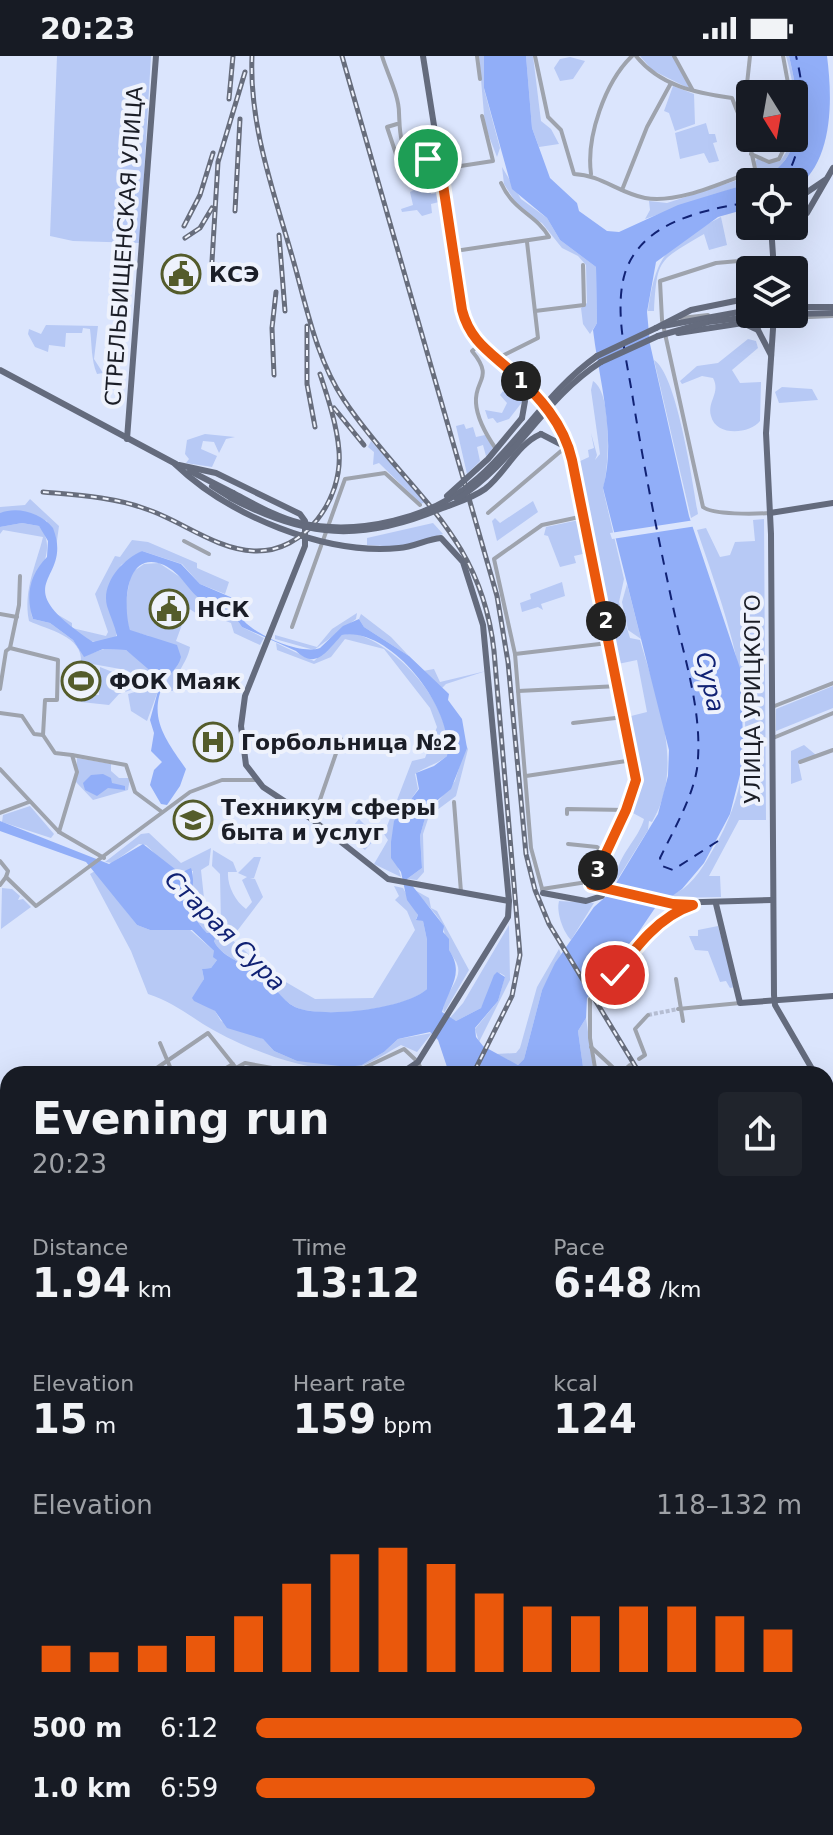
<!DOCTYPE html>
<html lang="en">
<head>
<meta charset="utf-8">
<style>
  body { margin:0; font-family:"DejaVu Sans",sans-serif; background:#20242c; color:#f1f3f6; height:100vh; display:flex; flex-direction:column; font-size:30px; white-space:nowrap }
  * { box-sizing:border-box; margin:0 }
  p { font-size:26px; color:#9ea1a6 }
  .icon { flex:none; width:44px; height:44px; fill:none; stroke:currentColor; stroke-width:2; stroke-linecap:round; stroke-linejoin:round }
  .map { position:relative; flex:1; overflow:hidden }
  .side { position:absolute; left:0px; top:1010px; width:834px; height:770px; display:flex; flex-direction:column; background:#171b24; border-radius:24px 24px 0 0; box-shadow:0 8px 32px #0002 }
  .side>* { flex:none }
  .needle { width:52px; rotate:169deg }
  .tools { position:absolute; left:736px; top:24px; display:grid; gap:16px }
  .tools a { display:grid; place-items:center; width:72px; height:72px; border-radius:8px; background:#171b24; box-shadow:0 8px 32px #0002; font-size:40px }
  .pin { position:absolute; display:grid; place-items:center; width:68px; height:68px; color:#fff; margin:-34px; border:4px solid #fff; border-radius:50%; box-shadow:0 2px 8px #0007 }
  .km { position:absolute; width:40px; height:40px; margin:-20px; border-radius:50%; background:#222; color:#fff; font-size:22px; line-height:40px; text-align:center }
  .round { display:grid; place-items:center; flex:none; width:84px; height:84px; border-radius:8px; background:#20242c }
  .overview { display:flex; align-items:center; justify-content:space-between; height:136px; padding:0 32px }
  h1 { font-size:44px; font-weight:800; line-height:60px }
  .figures { display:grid; grid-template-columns:repeat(3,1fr); gap:12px; height:136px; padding:8px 32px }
  .figures div { display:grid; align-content:center }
  .figures b { font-size:40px; font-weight:800 }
  .figures small { font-size:22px; font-weight:400 }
  .figures p { font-size:22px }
  .chart { height:224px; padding:16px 32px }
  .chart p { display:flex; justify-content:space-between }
  .chart svg { width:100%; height:144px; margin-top:8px; stroke:#ea580c; stroke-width:6 }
  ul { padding:0 32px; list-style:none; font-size:26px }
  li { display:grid; grid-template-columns:128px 96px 1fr; align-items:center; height:60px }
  li i { height:20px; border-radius:10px; background:#ea580c }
  .status { display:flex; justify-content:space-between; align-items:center; height:56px; padding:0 40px; background:#171b24; direction:ltr }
  .status svg { height:22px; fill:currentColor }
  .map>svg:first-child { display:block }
  .green { fill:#b7c9f5 }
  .water { fill:#91aef8 }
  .pier { fill:#dbe5fd }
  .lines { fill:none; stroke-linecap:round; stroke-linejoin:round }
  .river { stroke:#91aef8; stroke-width:6 }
  .ferry { stroke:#112274; stroke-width:2; stroke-dasharray:10 8; stroke-linecap:butt }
  .minor-tunnel { stroke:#b5bdd2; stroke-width:4; stroke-dasharray:4 2; stroke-linecap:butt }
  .minor { stroke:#9ea3ad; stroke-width:4 }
  .major { stroke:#646b7d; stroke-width:6 }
  .rail-casing { stroke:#676d7c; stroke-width:5 }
  .rail { stroke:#eef2fc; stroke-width:2; stroke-dasharray:6; stroke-linecap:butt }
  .major-bridge { stroke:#646b7d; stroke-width:6 }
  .route-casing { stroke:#fff; stroke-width:16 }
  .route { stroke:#ea580c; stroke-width:10 }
  .labels { text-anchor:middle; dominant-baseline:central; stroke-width:8; stroke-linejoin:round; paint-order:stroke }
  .street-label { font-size:22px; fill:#1b1e27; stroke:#eef2fc }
  .poi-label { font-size:22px; font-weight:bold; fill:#1b1e27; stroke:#eef2fc; text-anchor:start }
  .water-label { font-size:24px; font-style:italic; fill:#112274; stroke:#eef2fc }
</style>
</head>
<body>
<div class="status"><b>20:23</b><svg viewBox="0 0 49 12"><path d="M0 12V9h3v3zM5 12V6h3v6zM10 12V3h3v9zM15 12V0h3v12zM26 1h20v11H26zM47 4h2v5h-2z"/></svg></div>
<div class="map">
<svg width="833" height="1779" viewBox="0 0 833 1779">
  <rect width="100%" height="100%" fill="#dbe5fd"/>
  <g class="green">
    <path d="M57 0H151L140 187 73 185 50 180Z"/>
    <path d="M479 0H484V33L500 92 497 101 485 70Z"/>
    <path d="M526 0H533L541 65 551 73 559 88 539 91 532 72Z"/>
    <path d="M640 0H673L690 33 652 14Z"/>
    <path d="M786 0H789C799 43 810 101 761 123L755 106 758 102 768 107 780 105C804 77 795 33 786 0Z"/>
    <path d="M570 1 585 5 573 23 560 25 554 12 560 3Z"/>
    <path d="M673 30 694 38 695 68 675 75 669 57 664 55Z"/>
    <path d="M706 67 709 78H715L717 86 713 87 719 105 709 107 704 97 680 103 675 77Z"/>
    <path d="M502 111 521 143 547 162 560 184 596 211 597 267 590 278 583 268 581 252 587 247 586 209 578 200 562 192 542 167 521 155 504 128Z"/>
    <path d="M750 120 754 125 645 163 650 154 649 145 667 147Z"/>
    <path d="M426 128H429L431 138 438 137 439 146 431 148 432 157 422 160 417 154 402 156 401 153 413 149 410 136Z"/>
    <path d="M721 161 727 189 709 194 704 178C659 205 657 201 654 255H648C656 197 668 187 721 161Z"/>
    <path d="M46 269 98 270 94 303 103 317 97 318C91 304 92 288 90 273L83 272 82 277H66L65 291 49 289 48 296 35 291 28 278 29 273 41 278Z"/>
    <path d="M748 283 756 285 758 292 732 314 740 327 761 326 760 365C750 378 716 381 711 360 707 345 721 337 713 322L702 320 682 328 680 325 697 310 718 307Z"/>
    <path d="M654 304C677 318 693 429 698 458L691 462Z"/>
    <path d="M593 325C613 337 609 412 603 433L624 523 619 546 630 582 640 584C656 641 686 710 652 766L649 765 648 774 617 824C614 803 639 783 644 763L631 756 639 729 631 660 647 656 637 604 618 608 576 407 589 401 588 394 594 392 591 377 597 399 595 404 600 398 591 334Z"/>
    <path d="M782 331 812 333 818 344 779 347 775 336Z"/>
    <path d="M503 335 511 342 516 338 523 345 509 363 497 367 493 362 488 363 485 354 502 357 507 347 500 339Z"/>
    <path d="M464 368 466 373 473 371 476 381 485 379 493 392 486 400 483 389 477 391 480 405 467 418 456 370Z"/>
    <path d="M205 378 235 381 226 383 219 397 214 386 203 385 201 393 217 400 212 411 186 407 189 403 185 398 187 384Z"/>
    <path d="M371 385 425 446 421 448 379 407 373 409 374 396 368 391Z"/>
    <path d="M30 443 59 470 54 506 38 537 43 550 72 567V572L106 580 108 576 95 538 115 500 120 501 132 484 148 486 197 507V512L229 526 225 538 200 528 182 508 142 495 121 509 107 548 117 576 115 583C109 584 102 586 96 586 80 586 33 553 35 536 36 523 48 514 53 502L47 465 20 455 0 457V451L25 449Z"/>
    <path d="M533 445 538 456 497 485 492 465 495 462 500 467Z"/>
    <path d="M764 463 766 764H739L709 820H720L721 841 667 842C672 838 678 836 683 833 699 821 709 800 719 783 774 681 731 575 697 474L706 472 720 501 730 499 735 486 755 485 753 464Z"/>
    <path d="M579 464 587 497 574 500 576 507 560 511 548 480 544 479 546 471Z"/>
    <path d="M22 467 39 470C64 498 22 531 33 563L50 567 73 584 84 600 104 593 126 594 159 620V633L126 614 81 606C83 580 48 574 29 565 23 534 36 510 43 481L3 474 0 478V471Z"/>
    <path d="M433 467 443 478 400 491 367 489V482Z"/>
    <path d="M159 507 186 525 200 543 225 547 242 571 264 582 260 589 234 577 231 567 218 562 208 565 188 552 176 585 190 591C187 609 173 618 173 635L162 634 169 620 149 580 130 575 124 556 131 517 144 508Z"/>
    <path d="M562 526 565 540 541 548 543 554 538 551 522 556 520 547 531 543 530 538Z"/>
    <path d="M627 528 641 583 628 574 622 546Z"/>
    <path d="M357 557 356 563 314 594 275 583V579L317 591 332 573Z"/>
    <path d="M361 558 391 581 423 615 434 613 440 626 486 615 446 628 441 633 409 600 364 571 359 563Z"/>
    <path d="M352 577C396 587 455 650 447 700 436 709 426 710 415 718L418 733C389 776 387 772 401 821L374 808 388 784 384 778 412 705 425 702 437 671 430 652 384 593 345 583 331 601 314 608 277 594 276 587 314 605 342 579Z"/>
    <path d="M100 611 145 629 119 638 109 649 81 646V639H99Z"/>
    <path d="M833 630V652L776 675V653Z"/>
    <path d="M149 632 158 635 147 665 131 655 128 638Z"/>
    <path d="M466 689 468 693 456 740 429 760 423 778 424 816 417 824 407 823 422 812 420 780 425 761 455 725Z"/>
    <path d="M804 689 816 699 798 705 802 724 791 728V695Z"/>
    <path d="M77 702 111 708V715L119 722H130L128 734 93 744 76 726Z"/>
    <path d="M30 750 54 778 51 782 2 766 3 759Z"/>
    <path d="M359 763 377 781 365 794 346 778Z"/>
    <path d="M149 777 181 807 211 792 209 809 201 814 206 861 219 864 221 868 220 818 212 810 213 794 233 806 237 816H228C227 829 235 845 246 853L252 846 242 824 247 821 238 817 254 801H261L254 822H250L255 823 263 841 231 883 272 918 315 943 373 942 415 874 407 855 395 844 399 840 394 830 403 832 418 859 416 863 423 865 427 884V933C405 954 322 963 295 951 279 943 269 923 253 914 240 906 220 899 214 885L218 874 207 877C187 857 192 840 193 815L172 814 146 789 139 788 112 807 105 806 141 778Z"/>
    <path d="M95 815 137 869 150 874 189 873 214 895 217 904 211 912 202 913 204 923 196 939 197 945 215 955 221 965 263 983 274 995 297 1005 362 1009 384 996 398 983 432 977 417 996 401 989C388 996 375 1005 362 1010 321 1025 238 990 203 968 185 956 169 945 148 938L131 895 90 818Z"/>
    <path d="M2 832 12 833 20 840 18 844 23 843 31 851 1 873Z"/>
    <path d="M413 833 429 842 431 852 437 855 469 914 444 957C440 945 455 931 458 918 460 909 454 903 450 896 444 887 446 875 441 866 433 853 422 844 413 833Z"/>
    <path d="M559 845 594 847 571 884C563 876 556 856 559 845Z"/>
    <path d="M509 869 510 924 479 986 475 973 498 945 505 920 500 917 481 952 456 965 449 963 463 947Z"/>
    <path d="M718 870 735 931 730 932 726 925 720 926 708 895 695 894 689 880H698V874Z"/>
    <path d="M559 893 561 898 542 934 524 1003 518 1009 496 998 516 997 520 992 537 931Z"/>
    <path d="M586 962 594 1018H584L578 975Z"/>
    <path d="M828 1263 833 1276V1333L826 1326Z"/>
  </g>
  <g class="water">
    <path d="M484 0H526L532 72 550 122 577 147 579 155 607 175 619 176 678 149 750 127V152L718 161 656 206 647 256 650 288 689 460 740 612 744 703 730 758 704 807 682 833 655 852 619 905 587 942 586 962 578 975 584 1018H496L475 1010 452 1016 448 1014 438 984 430 976 398 983 384 996 362 1009 348 1011 297 1005 274 995 263 983 227 972 215 955 194 945 192 942 204 923 202 913 211 912 217 904 213 901 214 895 192 874H150L137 869 86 806 0 775V765L109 808 143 788 180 817 191 812C199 837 179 849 207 877L219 875 214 885C221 901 245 908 259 917 272 926 281 944 295 951 322 963 406 953 427 933V884L423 865 416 864 418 859 407 844 401 816 391 802V786L394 765 419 733 416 717 434 710 447 700C455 653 390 570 342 579 326 596 316 614 296 595L242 571 225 547 200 543C187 533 182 518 164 509 124 492 123 552 130 574L177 589 181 601C178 613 169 617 164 627 147 662 167 685 186 713L180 730 167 749 161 748 150 729 154 714 162 706 151 695 154 677 150 664 161 624 126 594 103 593 84 601 73 584 50 567 33 563C25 539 30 518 47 501L48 485 39 470 22 467 0 471V457C18 450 41 457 53 472 75 528 0 524 93 586L117 580C115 570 110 560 107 550 101 527 123 503 142 495L181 508 200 528 235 543C240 550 237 557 244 565 258 580 300 599 320 592L343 570 359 563 364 571 409 600 449 638 448 644 462 663 467 692 451 733 434 747 425 762 420 780 422 812 407 823 444 870 443 876 449 883V894C465 918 449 931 442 956L456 965 481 952 494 919 497 916 505 921 498 945 475 972 476 981 483 990 518 1009 524 1003 542 934 555 907 594 851 610 837 658 758 668 720 669 694 603 432C617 381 599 325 593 274L597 267 596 211 560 184 547 162 512 133 484 32Z"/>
    <path d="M789 0H827C833 46 833 107 794 134V126H751C811 109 800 47 789 0Z"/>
    <path d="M103 718 111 722 112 727 125 730V734L108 732 97 740 85 734 83 727 91 719Z"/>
    <path d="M826 1330 833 1338V1452L826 1442Z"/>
  </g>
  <path class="pier" d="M695 464 697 470 612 483 610 477Z"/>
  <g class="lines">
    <path class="river" d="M0 1391 8 1386"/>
    <g class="ferry">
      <path d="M784 126C806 86 807 43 796 0"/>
      <path d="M718 785 673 814 662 810 660 802C673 775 692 743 697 713 704 657 683 599 672 546 657 476 643 407 632 337 626 301 614 253 625 217 642 165 704 154 750 146"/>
    </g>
    <path class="minor-tunnel" d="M648 959 678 953"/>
    <g class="minor">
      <path d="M382 0C387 17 399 39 399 57 400 76 399 90 414 105L439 102"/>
      <path d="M477 0 480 23"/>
      <path d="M535 0 548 61 561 74 574 118C601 119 619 137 645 142 678 148 723 126 754 115"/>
      <path d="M636 0C660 30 696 37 732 42L749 85 758 126"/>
      <path d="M674 0 692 33"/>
      <path d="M783 0 790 38"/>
      <path d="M743 65 750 0"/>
      <path d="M397 68 387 71 396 98 405 96"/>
      <path d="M751 98 769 106 779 103 789 82"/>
      <path d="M441 113 493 105 482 60"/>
      <path d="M591 118C586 81 605 26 632 0"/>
      <path d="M622 134 647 71 671 27"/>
      <path d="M455 195 549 181C536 158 514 156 501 127"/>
      <path d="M535 255 584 249 583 209"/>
      <path d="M681 262 708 259"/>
      <path d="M774 269 787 262 833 260"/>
      <path d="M479 289 472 295C495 323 474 323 476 347 477 363 487 380 496 393"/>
      <path d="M496 303 538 282 527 186"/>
      <path d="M488 457 561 395 571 396"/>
      <path d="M770 457C755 458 713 459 703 451L662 264 660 225 716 207 773 202"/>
      <path d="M184 485 209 498"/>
      <path d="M0 558 17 561"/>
      <path d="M292 571 345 423 385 417 420 449"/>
      <path d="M10 592 58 604 57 644H45L43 679"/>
      <path d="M515 598 608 587"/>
      <path d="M0 633 6 595 10 592 19 549 20 520"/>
      <path d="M518 635 619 630"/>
      <path d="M772 651 833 627"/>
      <path d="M0 657 22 660 34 678 43 679 55 697 72 699 77 716 59 776"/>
      <path d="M573 667 624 661"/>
      <path d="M773 682 833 657"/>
      <path d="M72 699 126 709 135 736 162 756"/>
      <path d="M800 706 833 694"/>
      <path d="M0 713 59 776 104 802"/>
      <path d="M526 720 633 704"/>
      <path d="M454 746 461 836"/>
      <path d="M0 757 29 746"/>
      <path d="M567 758V753L626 754"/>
      <path d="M313 764 341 683"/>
      <path d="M0 805 8 815 6 821"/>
      <path d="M0 829 6 821 36 850 190 736 222 724H258"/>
      <path d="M542 833 587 826 601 795 597 791 568 788"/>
      <path d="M543 836 531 792 515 598 494 503 542 469 584 460"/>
      <path d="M676 923 683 965"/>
      <path d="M678 953 740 947"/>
      <path d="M160 987 173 1018"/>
      <path d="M591 991 620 1018 630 1009"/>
      <path d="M639 1003 645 999 635 973 648 959"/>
      <path d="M236 1012 245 1007 272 1012 273 1018"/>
      <path d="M272 1012 328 1018"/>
      <path d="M148 1018 208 977 236 1012"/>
      <path d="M216 1018 233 1008"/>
      <path d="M351 1018 404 993 418 1006 423 1018"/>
      <path d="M596 1018 590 982V943C628 915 646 864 693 849"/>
      <path d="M0 1144 8 1137"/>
      <path d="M0 1232 8 1226"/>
      <path d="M0 1273 8 1268"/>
      <path d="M0 1292 8 1305"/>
      <path d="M0 1382 6 1390"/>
      <path d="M826 1468 833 1475"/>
      <path d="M826 1553 833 1538"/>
      <path d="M829 1627 833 1619"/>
      <path d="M826 1697 833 1691"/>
      <path d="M481 1772 494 1779"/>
      <path d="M139 1775 164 1772"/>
      <path d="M17 1779 21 1772"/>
      <path d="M362 1779 365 1772"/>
      <path d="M508 1779 509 1772"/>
      <path d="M604 1779 607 1772"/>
      <path d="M710 1779 714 1772"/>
      <path d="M768 1779 771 1772"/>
    </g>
    <g class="major">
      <path d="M423 0 465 265 479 289 512 316 552 358 570 393 636 724 626 754 591 829 599 832"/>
      <path d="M794 145 825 124"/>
      <path d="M794 164 807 157 833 112"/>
      <path d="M771 170 774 214"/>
      <path d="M794 251H833"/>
      <path d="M774 258 766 377 771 478 774 939 775 949 815 1018"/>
      <path d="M794 258 833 257"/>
      <path d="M758 274 771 299"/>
      <path d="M597 300 656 272"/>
      <path d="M601 306 658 280"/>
      <path d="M0 314 176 408"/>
      <path d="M515 321 525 345 522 362"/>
      <path d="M541 378 570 393"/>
      <path d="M127 383 156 0"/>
      <path d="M175 408C229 460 325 499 399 492 414 491 427 483 441 482L463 506 483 569 509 845 508 861 418 1006 400 1018"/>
      <path d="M179 409 216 417 300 458 305 465V490L245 640 241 670 246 709 263 731 313 764 388 823 509 845"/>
      <path d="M190 415 233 437"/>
      <path d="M212 430 231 442"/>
      <path d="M770 457 833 447"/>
      <path d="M543 837 586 845 602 840 611 822 609 791"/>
      <path d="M668 847 772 844"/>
      <path d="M716 848 740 947 833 940"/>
      <path d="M826 1037 833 1048"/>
      <path d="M0 1320 8 1315"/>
      <path d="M826 1432 833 1429"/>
      <path d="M0 1664H8"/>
      <path d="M0 1673 8 1672"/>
      <path d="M334 1779V1772"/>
      <path d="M409 1779 414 1772"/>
    </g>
    <g class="rail-casing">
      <g id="rail">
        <path d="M252 0C249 72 275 139 294 207 307 253 317 304 344 344 404 434 481 475 494 595L520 899 512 940 473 1018"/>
        <path d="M342 0 497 540 508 606 526 798 535 834 549 868 640 1018"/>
        <path d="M229 43 233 0"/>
        <path d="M235 155 240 63"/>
        <path d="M184 170 200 139 213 97"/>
        <path d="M279 179 285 255"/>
        <path d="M185 182 200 172 212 152"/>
        <path d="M211 222 218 106 245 16"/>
        <path d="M307 270V328L315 371"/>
        <path d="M274 319 272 272 276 236"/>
        <path d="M334 352 364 389"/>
        <path d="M43 436C76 439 114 441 146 453 182 465 215 493 254 495 305 497 343 443 339 395 337 369 328 342 320 318"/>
        <path d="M826 1146 833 1147"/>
        <path d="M826 1210 833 1219"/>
        <path d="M826 1257 833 1254"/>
        <path d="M0 1374 8 1382"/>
        <path d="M0 1505 8 1502"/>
        <path d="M0 1628 8 1626"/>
      </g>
    </g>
    <use href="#rail" class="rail"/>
    <g class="major-bridge">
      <path d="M663 270 750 254"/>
      <path d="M656 272 691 254 750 242"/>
      <path d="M678 277 743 267 758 274"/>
      <path d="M658 280 708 266 775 258"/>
      <path d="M233 437C254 448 276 461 300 467 358 480 433 463 478 422 521 384 549 334 597 300"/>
      <path d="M447 440 488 403 522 362"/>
      <path d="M231 442C306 482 361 486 440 453 455 447 471 443 485 433 505 418 517 388 541 378"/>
      <path d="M457 443C515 407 543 343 601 306"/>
      <path d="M599 832 668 847"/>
    </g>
  </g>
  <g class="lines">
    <g class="route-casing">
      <path id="route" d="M428 103 439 102 462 254C470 285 490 296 512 316 539 340 564 368 572 404L636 724 626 754 591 829 673 848 693 849C659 860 636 891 615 919"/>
    </g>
    <use href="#route" class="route"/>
  </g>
  <defs>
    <g id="civic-ring" transform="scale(2)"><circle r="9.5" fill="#eef2fc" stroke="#545c2b" stroke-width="1.5"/><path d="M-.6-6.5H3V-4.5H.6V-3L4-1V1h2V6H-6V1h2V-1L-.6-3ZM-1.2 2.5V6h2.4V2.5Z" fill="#545c2b"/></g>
    <g id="stadium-ring" transform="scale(2)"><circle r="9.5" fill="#eef2fc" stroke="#545c2b" stroke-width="1.5"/><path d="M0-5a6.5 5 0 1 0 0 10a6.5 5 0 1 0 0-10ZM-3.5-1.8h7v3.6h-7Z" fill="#545c2b"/></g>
    <g id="hospital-ring" transform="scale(2)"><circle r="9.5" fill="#eef2fc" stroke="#545c2b" stroke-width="1.5"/><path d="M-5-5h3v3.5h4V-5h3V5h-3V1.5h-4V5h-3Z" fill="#545c2b"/></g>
    <g id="university-ring" transform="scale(2)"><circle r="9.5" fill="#eef2fc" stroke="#545c2b" stroke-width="1.5"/><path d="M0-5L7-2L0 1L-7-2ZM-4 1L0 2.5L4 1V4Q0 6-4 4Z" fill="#545c2b"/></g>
  </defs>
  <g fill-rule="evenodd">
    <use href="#civic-ring" x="181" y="218"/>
    <use href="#civic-ring" x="169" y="553"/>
    <use href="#stadium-ring" x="81" y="625"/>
    <use href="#hospital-ring" x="213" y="686"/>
    <use href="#university-ring" x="193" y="764"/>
  </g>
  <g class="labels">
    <g class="street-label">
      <text transform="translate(124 190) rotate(-86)">СТРЕЛЬБИЩЕНСКАЯ УЛИЦА</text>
      <text transform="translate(752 643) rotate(-90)">УЛИЦА УРИЦКОГО</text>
    </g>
    <g class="poi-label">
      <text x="209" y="218">КСЭ</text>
      <text x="197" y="553">НСК</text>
      <text x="109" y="625">ФОК Маяк</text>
      <text x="241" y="686">Горбольница №2</text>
      <text x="221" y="751">Техникум сферы<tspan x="221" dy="25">быта и услуг</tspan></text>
    </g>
    <g class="water-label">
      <text transform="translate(710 626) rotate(78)">Сура</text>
      <text transform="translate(225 875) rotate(45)">Старая Сура</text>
    </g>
  </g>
</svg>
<div class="tools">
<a><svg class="needle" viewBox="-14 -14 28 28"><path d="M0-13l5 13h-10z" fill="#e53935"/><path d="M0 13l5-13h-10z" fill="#9ea1a6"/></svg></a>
<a><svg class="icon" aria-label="locate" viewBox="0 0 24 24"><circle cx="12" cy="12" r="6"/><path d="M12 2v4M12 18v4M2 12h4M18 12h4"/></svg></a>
<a><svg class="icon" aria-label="layers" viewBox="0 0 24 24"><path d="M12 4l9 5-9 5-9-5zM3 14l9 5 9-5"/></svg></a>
</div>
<div class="pin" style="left:428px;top:103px;background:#1e9e55"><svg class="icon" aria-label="arrive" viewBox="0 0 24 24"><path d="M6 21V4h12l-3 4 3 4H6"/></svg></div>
<div class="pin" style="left:615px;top:919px;background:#d93025"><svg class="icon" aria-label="check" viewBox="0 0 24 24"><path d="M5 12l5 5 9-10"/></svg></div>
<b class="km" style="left:521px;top:325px">1</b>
<b class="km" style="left:606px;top:565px">2</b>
<b class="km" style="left:598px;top:814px">3</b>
<section class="side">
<div class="overview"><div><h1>Evening run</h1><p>20:23</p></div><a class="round"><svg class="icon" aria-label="share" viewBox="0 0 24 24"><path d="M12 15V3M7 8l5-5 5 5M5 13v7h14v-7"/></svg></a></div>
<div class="figures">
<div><p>Distance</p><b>1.94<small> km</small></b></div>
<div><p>Time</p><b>13:12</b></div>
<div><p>Pace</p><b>6:48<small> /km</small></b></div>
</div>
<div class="figures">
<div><p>Elevation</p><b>15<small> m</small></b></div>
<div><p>Heart rate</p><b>159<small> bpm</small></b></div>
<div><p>kcal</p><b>124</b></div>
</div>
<div class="chart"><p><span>Elevation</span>118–132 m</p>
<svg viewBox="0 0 160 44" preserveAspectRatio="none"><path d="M5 44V36M15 44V38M25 44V36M35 44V33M45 44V27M55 44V17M65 44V8M75 44V6M85 44V11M95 44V20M105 44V24M115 44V27M125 44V24M135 44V24M145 44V27M155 44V31"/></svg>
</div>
<ul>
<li><b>500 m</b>6:12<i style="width:100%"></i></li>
<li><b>1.0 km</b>6:59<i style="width:62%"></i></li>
</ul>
</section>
</div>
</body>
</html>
